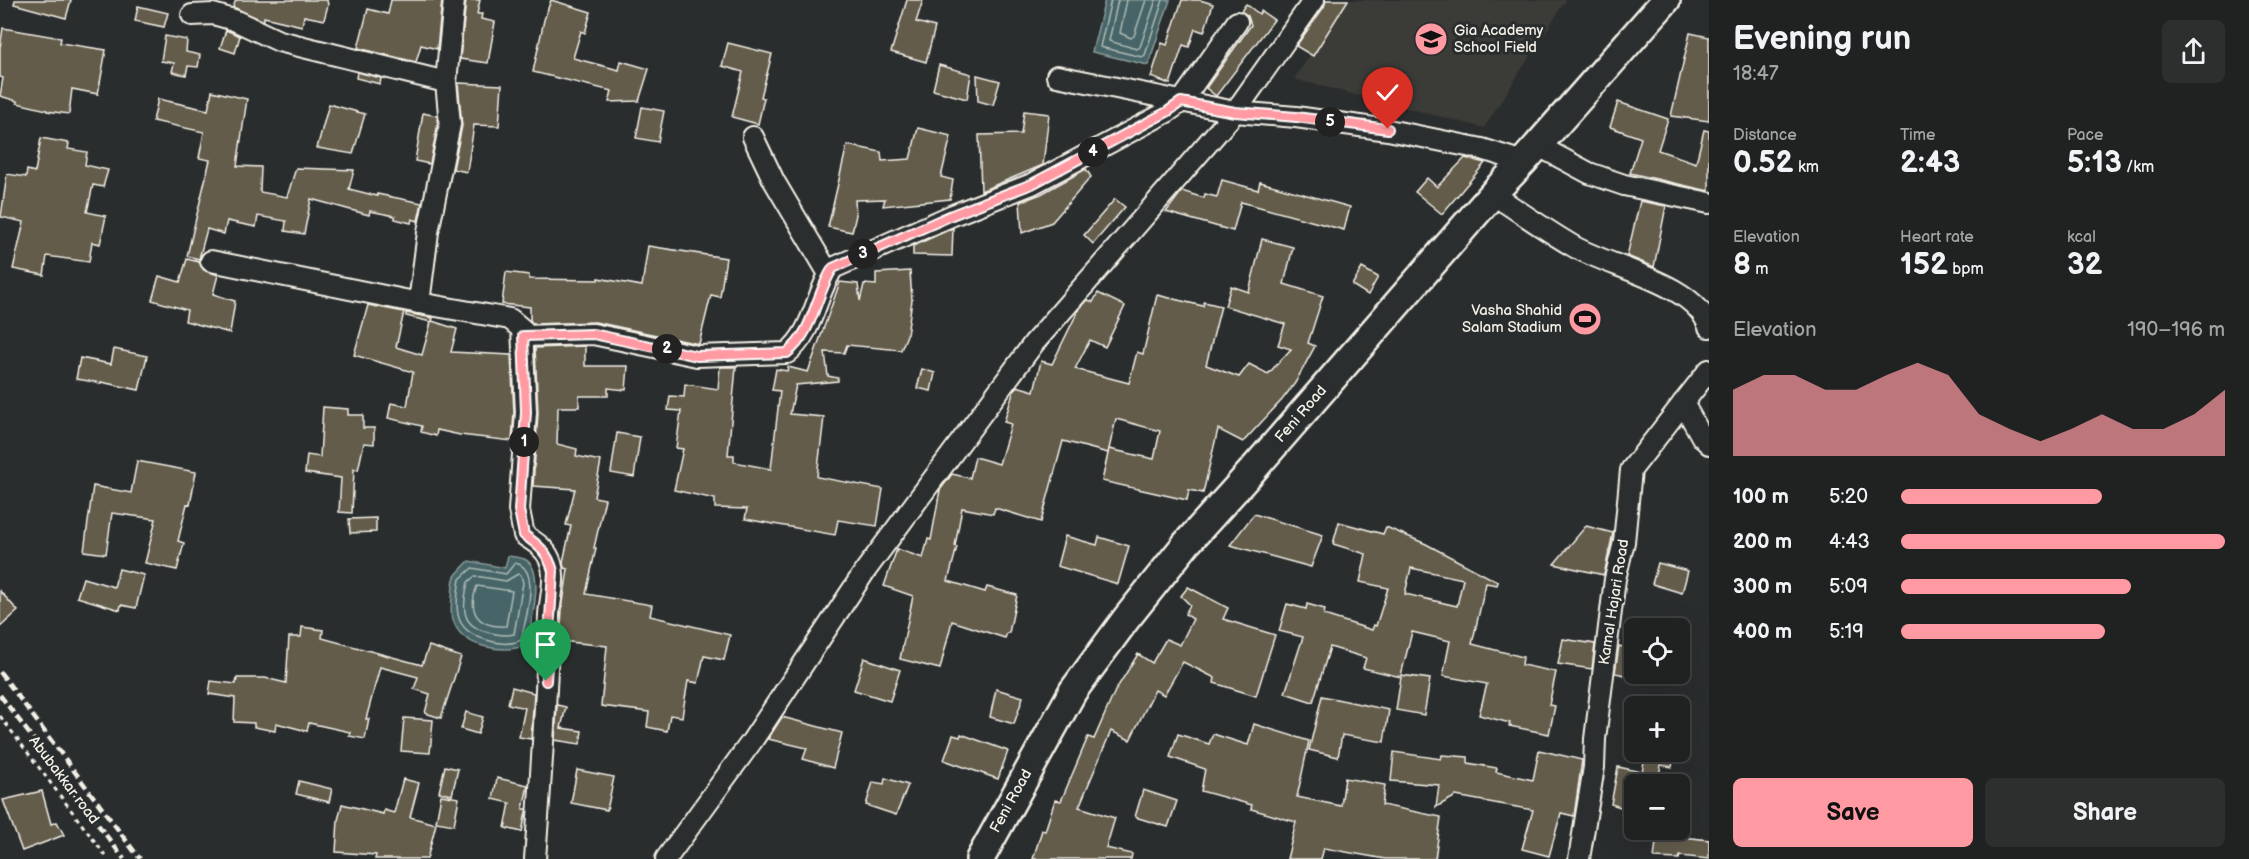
<!DOCTYPE html>
<html lang="en">
<head>
<meta charset="utf-8">
<style>
  body { margin:0; font-family:"Balsamiq Sans",sans-serif; background:#2d2f2f; color:#f1f3f6; height:100vh; display:flex; flex-direction:column; font-size:22px; white-space:nowrap }
  * { box-sizing:border-box; margin:0 }
  p { font-size:20px; color:#a2a4a5 }
  .icon { flex:none; width:33px; height:33px; fill:none; stroke:currentColor; stroke-width:2; stroke-linecap:round; stroke-linejoin:round }
  .map { position:relative; flex:1; overflow:hidden }
  .sheet { display:flex; flex-direction:column; background:#202222; width:540px }
  .sheet>* { flex:none }
  .buttons { position:absolute; left:1624px; top:618px; display:grid; gap:12px }
  .buttons a { display:grid; place-items:center; width:66px; height:66px; border-radius:9px; background:#202222; box-shadow:0 6px 24px #0002,0 0 0 2px #3d3f40; font-size:30px }
  .pin { position:absolute; display:grid; place-items:center; width:51px; height:51px; color:#fff; margin:-62px -26px; border-radius:50% 50% 50% 0; rotate:-45deg; box-shadow:0 0 6px #0007 }
  .pin .icon { rotate:45deg }
  .km { position:absolute; width:30px; height:30px; margin:-15px; border-radius:50%; background:#222; color:#fff; font-size:16px; line-height:30px; text-align:center }
  .round { display:grid; place-items:center; flex:none; width:63px; height:63px; border-radius:9px; background:#2d2f2f }
  .summary { display:flex; align-items:center; justify-content:space-between; height:102px; padding:0 24px }
  h1 { font-size:33px; font-weight:600; line-height:45px }
  .stats { display:grid; grid-template-columns:repeat(3,1fr); gap:9px; height:102px; padding:6px 24px }
  .stats div { display:grid; align-content:center }
  .stats b { font-size:30px; font-weight:600 }
  .stats small { font-size:16px; font-weight:400 }
  .stats p { font-size:16px }
  .chart { height:168px; padding:12px 24px }
  .chart p { display:flex; justify-content:space-between }
  .chart svg { width:100%; height:108px; margin-top:6px; fill:#ff9aa2; opacity:.7 }
  .primary-button { display:flex; gap:12px; margin-top:auto; padding:12px 24px }
  .primary-button a { flex:1; height:69px; border-radius:9px; background:#ff9aa2; color:#111; font-size:24px; font-weight:600; line-height:69px; text-align:center }
  .primary-button a+a { background:#2d2f2f; color:#f1f3f6 }
  ul { padding:0 24px; list-style:none; font-size:20px }
  li { display:grid; grid-template-columns:96px 72px 1fr; align-items:center; height:45px }
  li i { height:15px; border-radius:8px; background:#ff9aa2 }
  main { display:flex; flex:1; min-height:0 }
  .map>svg:first-child { display:block }
  .built { fill:#3b3b37 }
  .water { fill:#466568; stroke:#8c9d9b; stroke-width:1.5 }
  .lines { fill:none; stroke-linecap:round; stroke-linejoin:round }
  .shore { stroke:#aeb9b5; stroke-width:1.5 }
  .building { fill:#635c4c; stroke:#f4f1e8; stroke-width:1.5; fill-rule:evenodd }
  .minor-casing { stroke:#f4f1e8; stroke-width:24 }
  .secondary-casing { stroke:#f4f1e8; stroke-width:32 }
  .path { stroke:#f4f1e8; stroke-width:3; stroke-dasharray:4.5 4.5; stroke-linecap:butt }
  .minor { stroke:#2a2d2e; stroke-width:20 }
  .secondary { stroke:#2a2d2e; stroke-width:27 }
  .rail { stroke:#f4f1e8; stroke-width:4.5; stroke-dasharray:9 4.5; stroke-linecap:butt }
  .route-casing { stroke:#fff; stroke-width:12 }
  .route { stroke:#ff9aa2; stroke-width:8 }
  .labels { text-anchor:middle; dominant-baseline:central; stroke-width:6; stroke-linejoin:round; paint-order:stroke }
  .poi-label { font-size:15px; fill:#f4f1e8; stroke:#2a2d2e; text-anchor:start }
  .street-label { font-size:15px; fill:#f4f1e8; stroke:#2a2d2e }
</style>
</head>
<body>
<main>
<div class="map">
<svg width="1709" height="859" viewBox="0 0 1709 859">
  <rect width="100%" height="100%" fill="#2a2d2e"/>
  <filter id="ink" filterUnits="userSpaceOnUse"><feTurbulence type="fractalNoise" baseFrequency=".0167" numOctaves="2"/><feDisplacementMap in="SourceGraphic" scale="12" xChannelSelector="R" yChannelSelector="G"/><feConvolveMatrix kernelMatrix="1 2 1 2 8 2 1 2 1" color-interpolation-filters="sRGB"/></filter>
  <g filter="url(#ink)">
    <path class="built" d="M1347 0H1566L1484 128 1294 79Z"/>
    <g class="water">
      <path d="M1105 0H1170L1148 65 1092 52Z"/>
      <path d="M508 556C513 557 522 557 526 560 546 572 530 625 527 645 505 653 466 649 455 625 450 616 451 608 452 597 453 590 452 580 456 575 460 570 465 565 469 561L505 568Z"/>
    </g>
    <g class="lines">
      <g class="shore">
        <path d="M1111 0 1100 47 1142 57 1145 55 1163 0"/>
        <path d="M1118 0 1109 41 1137 49 1140 47 1156 0"/>
        <path d="M1127 0 1120 33 1131 38 1134 36 1146 0"/>
        <path d="M515 563C542 568 525 621 521 640 513 644 503 644 494 642 454 633 454 614 460 579L472 568 506 574Z"/>
        <path d="M518 574 521 575 523 583 514 634C506 636 499 635 491 633 460 627 462 608 468 582L475 576 506 581Z"/>
        <path d="M477 586 512 591 506 626C478 628 467 612 477 586Z"/>
      </g>
    </g>
    <g class="building">
      <path d="M15 0H71L66 18 14 4Z"/>
      <path d="M236 0H327L328 5 324 20 304 16 302 26 264 17V21L233 7Z"/>
      <path d="M391 0H442L437 49 421 45 416 62 358 48 368 9 388 14Z"/>
      <path d="M466 0H480L477 14H482L481 19 495 22 488 63 460 59Z"/>
      <path d="M551 0 591 12 585 33 581 31 573 58 619 70 621 61 649 69 639 101 609 102 612 91 533 72 544 20Z"/>
      <path d="M907 0H923L916 22 935 27 926 62 891 52Z"/>
      <path d="M1182 0H1200L1213 4 1204 32 1195 29 1189 47 1183 45 1170 84 1151 77 1162 43 1167 45Z"/>
      <path d="M1326 0H1348L1313 56 1296 46 1324 7Z"/>
      <path d="M1246 4 1259 14 1261 11 1274 20 1216 96 1206 88 1251 25 1248 16 1241 11Z"/>
      <path d="M138 6 168 13 164 27 135 21Z"/>
      <path d="M3 28 61 38 60 43 106 50 98 94 72 89 69 114 47 111V110L17 103V101L0 96 3 78 0 77V48Z"/>
      <path d="M226 30 240 36 235 53 220 48Z"/>
      <path d="M1690 33 1709 37V121L1671 116Z"/>
      <path d="M165 36 187 40 186 52 200 55 198 67 188 66 186 75 172 72 174 63 161 61Z"/>
      <path d="M728 43 772 54 761 97 764 98 758 124 732 117 743 72 722 66Z"/>
      <path d="M939 65 971 74 967 99 933 90Z"/>
      <path d="M357 72 381 78 380 84 356 78Z"/>
      <path d="M977 75 1000 81 993 105 978 101Z"/>
      <path d="M458 83 502 85 499 126 474 125 467 172 453 169 462 126Z"/>
      <path d="M212 91 247 99 237 166 261 167 260 192 287 197 296 168 354 170 349 189 377 196V194L422 203 418 221 412 219 411 223 395 219V216L370 211 369 215 311 199 304 234 285 231 286 221 258 216 256 227 227 221 224 234 207 229 199 259 187 256 210 160 199 158 204 132 153 121 158 99 208 110Z"/>
      <path d="M1618 102 1668 119 1658 150 1696 163 1704 130 1709 131V191L1630 173 1641 138 1610 127Z"/>
      <path d="M329 104 365 114 353 154 317 148Z"/>
      <path d="M642 107 664 111 658 142 636 138Z"/>
      <path d="M1024 111 1049 114 1043 165 981 191 979 135 1021 134Z"/>
      <path d="M423 113 437 116 438 123 430 164 415 161Z"/>
      <path d="M918 128 951 136 941 177 953 180 950 199 883 206 885 199 855 200 856 215 852 232 828 227 847 145 881 152 882 161 910 159Z"/>
      <path d="M41 138 69 143 68 149 87 152 85 165 108 170 103 187 93 185 87 212 106 216 100 244 92 242 89 262 47 256 44 275 13 269 24 222 1 217 7 174 26 177 27 170 35 172Z"/>
      <path d="M1465 158 1485 163 1442 214 1415 192 1427 178 1437 187Z"/>
      <path d="M1086 169 1091 177 1052 222 1022 233 1020 202 1041 194Z"/>
      <path d="M1222 180 1258 190 1260 182 1350 207 1344 230 1241 202 1233 231 1166 212 1182 191 1204 198 1205 194 1217 197Z"/>
      <path d="M1115 199 1125 207 1093 244 1084 235Z"/>
      <path d="M1640 201 1666 206 1654 267 1627 256Z"/>
      <path d="M953 228 952 256 913 255V246Z"/>
      <path d="M1262 239 1293 247 1284 284 1323 296 1308 343 1315 346 1295 383 1282 400 1243 442 1218 429 1203 493 1189 490 1187 500 1102 481 1109 449 1154 459 1160 431 1116 419 1108 453 1063 441 1041 522 995 508 993 514 962 508 955 546 957 547 948 581 985 592 987 587 1017 595 1009 633H1007L1005 638 952 621 940 669 900 659 913 596 884 586 897 549 923 558 928 539 931 540 940 490 952 474 970 478 975 457 999 464 1011 424 1004 422 1014 390 1017 386 1034 391 1041 361 1052 364 1079 309 1088 300 1093 302 1098 293 1125 306 1105 347 1090 340 1075 369 1129 383 1137 352 1143 354 1157 295 1203 306 1204 302 1221 306 1206 365 1239 377 1249 364 1268 374 1291 349 1278 345 1285 324 1225 306 1231 286 1249 292Z"/>
      <path d="M648 246 726 258 720 297 711 295 699 344 595 322 533 324 530 320V307L502 304 506 272 529 275V279L598 280V278L642 286Z"/>
      <path d="M187 259 199 262 204 270 218 275 213 294 235 301 230 333 185 321 187 310 152 300 159 276 180 282Z"/>
      <path d="M1362 268 1378 277 1368 295 1352 285Z"/>
      <path d="M910 271 912 300 907 335 901 350 847 345 844 353 825 352 828 376 838 378V381L796 385 790 414 824 417 817 477 883 489 877 526 838 520 835 535 745 519 747 509 715 508V499L674 490 683 449 676 448 681 411 668 410 670 396 684 397 685 384 718 389 720 367H736L728 455H734V462L771 469 780 391 772 390 776 369 787 371 788 367 808 372 840 282 858 284 860 301 864 284 876 285V273Z"/>
      <path d="M368 305 404 312 396 347 422 355 431 322 406 316V313L433 318 432 321 457 329 451 352 511 355 514 412 512 441 460 435 437 430 436 436 421 432 422 426 388 418 391 403 407 406 413 372 354 355Z"/>
      <path d="M585 346V366H628L626 390 608 388V396H579V407H558L557 444 577 449 576 456 601 461 594 497 605 499 594 548H596L586 594 652 605 650 616 730 635 724 660 704 656 698 683 688 681 682 717 670 715 667 731 647 727 649 712 601 706 607 646 560 641 562 610 568 569 564 568 563 562 571 526 566 525 575 489 533 486 538 413 535 348Z"/>
      <path d="M114 349 147 356 139 390 101 382V383L76 379 80 358 111 364Z"/>
      <path d="M922 369 935 373 931 391 917 388Z"/>
      <path d="M323 407 348 409V415H363V428H374V444L364 443 358 470 354 469 352 513 339 512 341 478 305 473 307 455 320 457Z"/>
      <path d="M617 433 640 437 634 477 611 473Z"/>
      <path d="M137 461 196 472 190 505 187 504 178 541 184 543 177 570 145 563 156 519 112 513 106 554 84 551 93 486 131 493Z"/>
      <path d="M1254 514 1323 535 1311 567 1230 545Z"/>
      <path d="M376 518V532L350 533 349 519Z"/>
      <path d="M1339 522 1383 534 1386 527 1426 544 1498 582 1497 585 1486 583 1472 644 1523 657 1522 665 1556 672 1549 705 1555 706 1549 734 1509 726 1510 723 1479 715 1487 684 1443 676 1450 641 1412 632 1401 675 1430 679 1424 715 1396 710 1401 677 1363 668 1366 658 1330 647 1313 702 1285 693 1303 637 1279 631 1287 604 1306 609 1307 604 1325 609 1324 615 1372 630 1374 625 1376 626 1388 588 1360 582 1366 554 1333 544ZM1411 568 1463 579 1457 606 1405 594Z"/>
      <path d="M1586 526 1613 533 1604 575 1554 564Z"/>
      <path d="M1065 536 1097 545 1099 537 1129 546 1118 584 1057 566Z"/>
      <path d="M1658 563 1688 571 1682 593 1652 584Z"/>
      <path d="M119 569 144 575 136 608 121 605 120 610 77 597 83 578 114 587Z"/>
      <path d="M1188 587 1228 608 1223 619 1275 635 1256 696 1214 683 1215 678 1183 662 1164 695 1155 690 1130 740 1111 731 1079 807 1115 818 1106 848 1132 854 1131 859H1033L1042 830 1045 831 1055 800 1061 801 1088 737 1094 739 1115 691 1138 654 1152 663 1166 639 1180 645 1193 619 1185 614 1190 605 1181 596Z"/>
      <path d="M0 591 18 611 0 627Z"/>
      <path d="M302 627 323 630 322 638 422 665 429 646 461 657 441 718 425 713 430 694 414 689 418 677 380 667 366 719H369L365 739 349 736 350 732 309 723 307 731 276 723 275 731 254 727V723L234 722 235 698 209 694 211 681 236 684 237 678H265L286 683 289 637H301Z"/>
      <path d="M1563 639 1595 644 1592 669 1558 664Z"/>
      <path d="M1619 646 1635 650V677L1615 673Z"/>
      <path d="M864 658 900 670 890 701 854 690Z"/>
      <path d="M512 687 534 693 531 739 519 737 525 708 508 704Z"/>
      <path d="M996 689 1023 697 1014 724 990 717Z"/>
      <path d="M1322 696 1389 710 1384 742 1342 735 1338 757 1309 750Z"/>
      <path d="M557 705 566 707 561 728 582 731 580 744 555 740Z"/>
      <path d="M466 712 483 717 478 734 461 729Z"/>
      <path d="M782 717 842 733 833 768 803 759 807 748 768 739Z"/>
      <path d="M404 718 433 720 430 753 401 751Z"/>
      <path d="M1254 724 1309 741 1297 797 1341 806 1345 778 1385 785 1382 805 1441 817 1435 859H1385L1324 848 1321 859H1287L1296 822 1251 809 1252 805 1201 791 1205 769 1170 757 1178 734 1209 744 1213 734 1248 745Z"/>
      <path d="M961 734 1008 751 998 779 944 760 953 735 960 737Z"/>
      <path d="M1539 750 1582 760 1574 816 1561 813 1549 856 1522 849 1533 810 1456 796 1436 807 1439 785 1391 781 1394 752 1441 759 1442 755 1468 757V763L1497 768 1496 772 1533 780Z"/>
      <path d="M1627 752H1675L1672 767 1661 765 1659 776 1671 778 1670 784H1635L1633 811 1611 804 1618 767 1642 772 1644 762 1626 758Z"/>
      <path d="M445 766 458 769 452 795 439 792Z"/>
      <path d="M577 770 614 777 607 810 571 803Z"/>
      <path d="M497 778 528 785 523 809H527L526 812 522 832 505 828 510 803 493 799Z"/>
      <path d="M885 778 908 785 896 815 866 805 873 782 884 784Z"/>
      <path d="M403 779 419 783 410 817 436 824 427 859H375L376 855 336 852 338 820 342 804 383 814 384 810 394 813Z"/>
      <path d="M299 781 332 789 329 802 296 794Z"/>
      <path d="M1143 790 1177 801 1168 827 1135 817Z"/>
      <path d="M42 791 51 824 57 822 64 835 22 851 3 800Z"/>
      <path d="M441 795 459 798 454 825 436 822Z"/>
      <path d="M1657 834 1709 840V859L1680 856 1679 859 1654 858Z"/>
    </g>
    <g class="lines">
      <g class="minor-casing">
        <g id="minor">
          <path d="M192 15 213 14 234 20 279 41 446 82"/>
          <path d="M1057 76 1235 112 1296 117 1388 130 1482 149 1523 162"/>
          <path d="M753 137 774 181 829 274"/>
          <path d="M1548 151 1589 173 1624 185 1709 203"/>
          <path d="M1503 201C1526 216 1549 232 1573 246 1611 268 1695 283 1709 327"/>
          <path d="M211 261 419 303 510 319 522 329 526 412 519 510 524 535C535 542 545 548 550 560 557 578 550 597 549 615 547 696 541 778 535 859"/>
          <path d="M419 303 428 232 450 124 446 82 454 0"/>
          <path d="M523 336 593 334 697 356 787 353C814 332 815 295 833 268L953 215 1032 184 1167 112 1181 102 1237 22"/>
          <path d="M1683 403 1702 437 1709 444"/>
          <path d="M666 859 752 741 865 571 1034 343 1235 112 1314 0"/>
          <path d="M1579 859 1594 767 1595 739 1615 579 1624 542 1631 470 1709 370"/>
        </g>
      </g>
      <g class="secondary-casing">
        <path id="secondary" d="M980 859 1073 691 1126 619 1186 544 1251 472 1498 188 1523 162 1666 0"/>
      </g>
      <path class="path" d="M0 716 108 859"/>
      <use href="#minor" class="minor"/>
      <use href="#secondary" class="secondary"/>
      <g class="rail">
        <path d="M0 672 140 859"/>
        <path d="M0 695 124 859"/>
      </g>
    </g>
  </g>
  <g class="lines" filter="url(#ink)">
    <g class="route-casing">
      <path id="route" d="M546 681 553 571C548 553 539 545 524 535L519 510 526 412 523 336 593 334 697 356 787 353C814 332 815 295 833 268L952 215 1032 184 1167 112 1181 102 1235 112 1296 117 1388 129"/>
    </g>
    <use href="#route" class="route"/>
  </g>
  <defs>
    <g id="school-disc" transform="scale(1.725)"><circle r="9.5" fill="#ff9aa2" stroke="#2a2d2e"/><path d="M0-5L7-2L0 1L-7-2ZM-4 1L0 2.5L4 1V4Q0 6-4 4Z" fill="#111"/></g>
    <g id="stadium-disc" transform="scale(1.725)"><circle r="9.5" fill="#ff9aa2" stroke="#2a2d2e"/><path d="M0-5a6.5 5 0 1 0 0 10a6.5 5 0 1 0 0-10ZM-3.5-1.8h7v3.6h-7Z" fill="#111"/></g>
  </defs>
  <g fill-rule="evenodd">
    <use href="#school-disc" x="1431" y="39"/>
    <use href="#stadium-disc" x="1585" y="319"/>
  </g>
  <g class="labels">
    <g class="poi-label">
      <text x="1454" y="30">Gia Academy<tspan x="1454" dy="17">School Field</tspan></text>
      <text x="1562" y="310" text-anchor="end">Vasha Shahid<tspan x="1562" dy="17">Salam Stadium</tspan></text>
    </g>
    <g class="street-label">
      <text transform="translate(1301 414) rotate(-49)">Feni Road</text>
      <text transform="translate(1614 602) rotate(-81)">Kamal Hajari Road</text>
      <text transform="translate(64 780) rotate(53)">Abubakkar road</text>
      <text transform="translate(1011 801) rotate(-61)">Feni Road</text>
    </g>
  </g>
</svg>
<div class="buttons">
<a><svg class="icon" aria-label="locate" viewBox="0 0 24 24"><circle cx="12" cy="12" r="6"/><path d="M12 2v4M12 18v4M2 12h4M18 12h4"/></svg></a>
<a>+</a>
<a>−</a>
</div>
<div class="pin" style="left:546px;top:681px;background:#1e9e55"><svg class="icon" aria-label="arrive" viewBox="0 0 24 24"><path d="M6 21V4h12l-3 4 3 4H6"/></svg></div>
<div class="pin" style="left:1388px;top:129px;background:#d93025"><svg class="icon" aria-label="check" viewBox="0 0 24 24"><path d="M5 12l5 5 9-10"/></svg></div>
<b class="km" style="left:524px;top:442px">1</b>
<b class="km" style="left:667px;top:349px">2</b>
<b class="km" style="left:863px;top:254px">3</b>
<b class="km" style="left:1093px;top:152px">4</b>
<b class="km" style="left:1330px;top:122px">5</b>
</div>
<section class="sheet">
<div class="summary"><div><h1>Evening run</h1><p>18:47</p></div><a class="round"><svg class="icon" aria-label="share" viewBox="0 0 24 24"><path d="M12 15V3M7 8l5-5 5 5M5 13v7h14v-7"/></svg></a></div>
<div class="stats">
<div><p>Distance</p><b>0.52<small> km</small></b></div>
<div><p>Time</p><b>2:43</b></div>
<div><p>Pace</p><b>5:13<small> /km</small></b></div>
</div>
<div class="stats">
<div><p>Elevation</p><b>8<small> m</small></b></div>
<div><p>Heart rate</p><b>152<small> bpm</small></b></div>
<div><p>kcal</p><b>32</b></div>
</div>
<div class="chart"><p><span>Elevation</span>190–196 m</p>
<svg viewBox="0 0 160 44" preserveAspectRatio="none"><path d="M0 44V17L10 11L20 11L30 17L40 17L50 11L60 6L70 11L80 27L90 33L100 38L110 33L120 27L130 33L140 33L150 27L160 17V44z"/></svg>
</div>
<ul>
<li><b>100 m</b>5:20<i style="width:62%"></i></li>
<li><b>200 m</b>4:43<i style="width:100%"></i></li>
<li><b>300 m</b>5:09<i style="width:71%"></i></li>
<li><b>400 m</b>5:19<i style="width:63%"></i></li>
</ul>
<div class="primary-button"><a>Save</a><a>Share</a></div>
</section>
</main>
</body>
</html>
